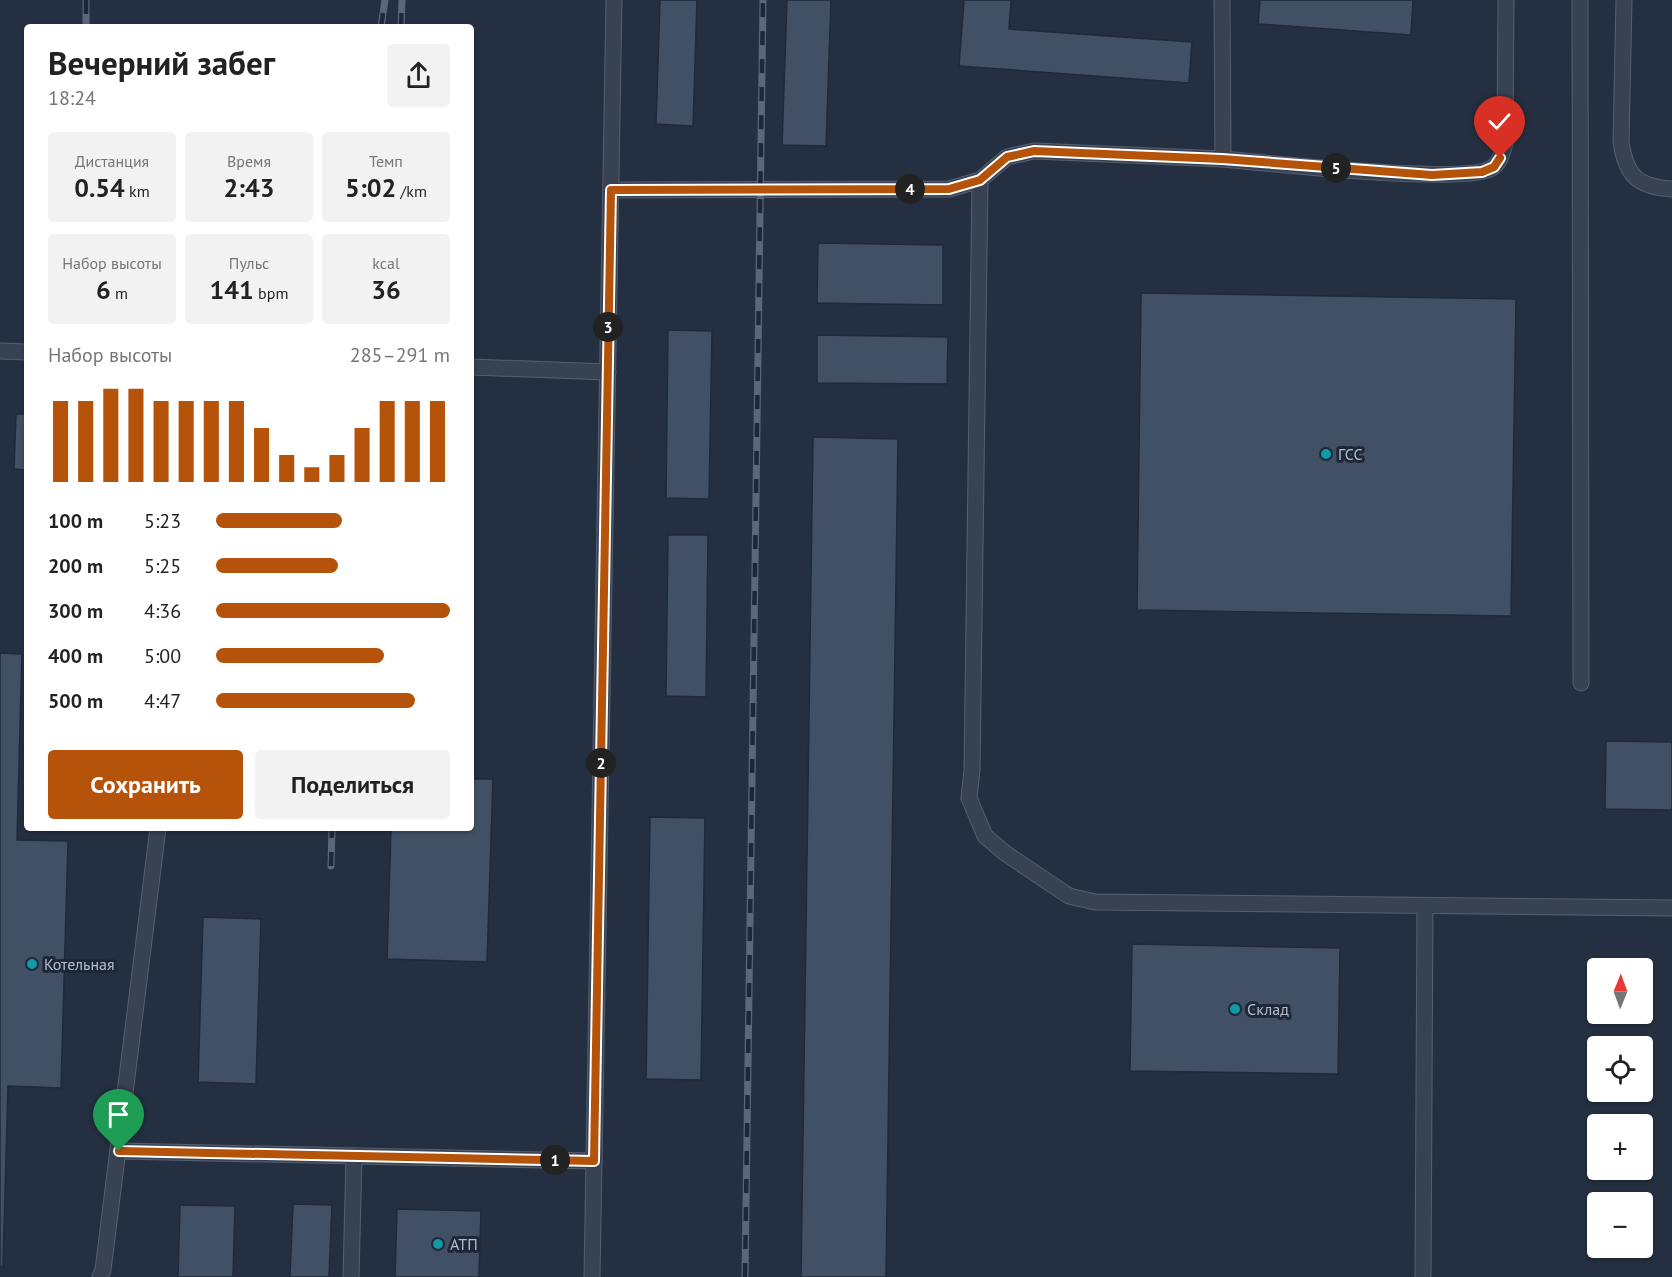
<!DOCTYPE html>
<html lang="ru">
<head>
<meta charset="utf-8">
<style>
  body { margin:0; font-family:"PT Sans",sans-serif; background:#f2f2f2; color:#222; height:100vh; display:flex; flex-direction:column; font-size:22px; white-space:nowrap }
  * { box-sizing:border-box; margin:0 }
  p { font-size:20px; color:#767676 }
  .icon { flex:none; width:33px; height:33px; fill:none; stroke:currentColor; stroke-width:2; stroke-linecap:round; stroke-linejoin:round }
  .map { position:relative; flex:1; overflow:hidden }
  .side { position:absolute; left:24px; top:24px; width:450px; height:807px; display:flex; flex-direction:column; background:#fff; border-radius:6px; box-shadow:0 2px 4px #0004 }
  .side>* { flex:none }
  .needle { width:39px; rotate:1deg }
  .controls { position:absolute; left:1587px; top:958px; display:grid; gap:12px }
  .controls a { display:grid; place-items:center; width:66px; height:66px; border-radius:6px; background:#fff; box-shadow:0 2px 4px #0004; font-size:30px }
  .pin { position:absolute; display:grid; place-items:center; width:51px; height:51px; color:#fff; margin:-62px -26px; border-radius:50% 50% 50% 0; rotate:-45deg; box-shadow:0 0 6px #0007 }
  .pin .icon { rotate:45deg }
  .km { position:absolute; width:30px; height:30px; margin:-15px; border-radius:50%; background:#222; color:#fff; font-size:16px; line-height:30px; text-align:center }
  .round { display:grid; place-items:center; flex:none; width:63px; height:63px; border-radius:6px; background:#f2f2f2 }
  .overview { display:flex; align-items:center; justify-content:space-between; height:102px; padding:0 24px }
  h1 { font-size:33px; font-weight:700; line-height:45px }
  .metrics { display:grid; grid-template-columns:repeat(3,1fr); gap:9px; height:102px; padding:6px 24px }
  .metrics div { display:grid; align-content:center; border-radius:6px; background:#f2f2f2; text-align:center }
  .metrics b { font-size:26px; font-weight:700 }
  .metrics small { font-size:16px; font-weight:400 }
  .metrics p { font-size:16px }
  .chart { height:168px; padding:12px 24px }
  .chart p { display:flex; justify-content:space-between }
  .chart svg { width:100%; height:108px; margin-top:6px; stroke:#b45309; stroke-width:6 }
  .action { display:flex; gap:12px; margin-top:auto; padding:12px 24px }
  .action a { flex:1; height:69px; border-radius:6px; background:#b45309; color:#fff; font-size:24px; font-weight:700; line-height:69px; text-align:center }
  .action a+a { background:#f2f2f2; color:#222 }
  ul { padding:0 24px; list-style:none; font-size:20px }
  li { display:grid; grid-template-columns:96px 72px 1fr; align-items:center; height:45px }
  li i { height:15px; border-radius:8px; background:#b45309 }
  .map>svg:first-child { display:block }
  .building { fill:#425065; stroke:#1f2939; stroke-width:1.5 }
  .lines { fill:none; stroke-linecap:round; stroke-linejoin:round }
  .lane-casing { stroke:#56606f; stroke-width:17 }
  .lane { stroke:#384252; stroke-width:15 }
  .rail-casing { stroke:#5a6679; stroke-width:7 }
  .rail { stroke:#1d2737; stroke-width:4.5; stroke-dasharray:14; stroke-linecap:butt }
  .route-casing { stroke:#fff; stroke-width:12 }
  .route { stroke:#b45309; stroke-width:8 }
  .culture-dot { fill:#0f9aa8; stroke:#1d2737; stroke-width:2 }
  .labels { text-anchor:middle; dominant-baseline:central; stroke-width:6; stroke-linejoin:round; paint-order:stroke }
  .poi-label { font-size:16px; fill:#b5becc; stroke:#1d2737; text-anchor:start }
</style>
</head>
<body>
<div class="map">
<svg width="1672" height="1277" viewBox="0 0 1672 1277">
  <rect width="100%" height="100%" fill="#243042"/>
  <g class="building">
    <path d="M660 0H697L693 126 656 124Z"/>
    <path d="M787 0H831L826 146 782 145Z"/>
    <path d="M964 0H1011L1009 29 1192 42 1189 83 959 66Z"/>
    <path d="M1260 0H1413L1411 35 1258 24Z"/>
    <path d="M818 243 943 245V305L817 303Z"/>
    <path d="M1141 293 1516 299 1511 616 1137 610Z"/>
    <path d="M668 330 712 331 709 499 666 498Z"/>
    <path d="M817 335 948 337 947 384 817 383Z"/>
    <path d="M16 414H27V470L14 469Z"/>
    <path d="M813 437 898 439 886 1277H801Z"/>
    <path d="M668 535H708L706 697 666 696Z"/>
    <path d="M0 653 22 654 17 840 68 841 61 1088 8 1086 3 1267 0 1266Z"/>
    <path d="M1606 741 1672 742V810L1605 809Z"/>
    <path d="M471 779H493L487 962 387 959 391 828H471Z"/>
    <path d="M650 817 705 818 701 1080 646 1079Z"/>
    <path d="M203 917 261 919 256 1084 198 1082Z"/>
    <path d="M1132 944 1340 948 1338 1074 1130 1071Z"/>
    <path d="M293 1204 332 1205 329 1277H290Z"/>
    <path d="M180 1205 235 1206 233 1277H178Z"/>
    <path d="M397 1209 481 1211 479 1277H395Z"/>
  </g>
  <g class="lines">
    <g class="lane-casing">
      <g id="lane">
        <path d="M1222 0 1223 159 1034 151 1007 157 980 180 972 770 969 798 985 836 1005 853 1069 896 1095 902 1672 908"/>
        <path d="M1580 0 1581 683"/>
        <path d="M1624 0 1621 142C1626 175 1637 187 1672 189"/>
        <path d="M1223 159C1267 163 1464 185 1492 168 1500 163 1502 153 1505 144L1506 0"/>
        <path d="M611 190 949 189 980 180"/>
        <path d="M0 351 27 352"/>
        <path d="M471 367 608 372"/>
        <path d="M119 1151 594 1161"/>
        <path d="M100 1277 103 1270 158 828"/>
        <path d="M351 1277 354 1156"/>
        <path d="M592 1277 614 0"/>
        <path d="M1423 1277 1425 906"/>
      </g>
    </g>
    <use href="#lane" class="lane"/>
    <g class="rail-casing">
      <g id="rail">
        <path d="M86 0V27"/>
        <path d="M381 27 385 0"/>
        <path d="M401 27 402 0"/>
        <path d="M331 866 332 828"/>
        <path d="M745 1277 763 0"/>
      </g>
    </g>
    <use href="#rail" class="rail"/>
  </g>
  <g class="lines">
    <g class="route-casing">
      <path id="route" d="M119 1151 594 1161 611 190 949 189 980 180 1007 157 1034 151 1222 159 1432 175 1482 172 1494 167 1500 158"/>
    </g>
    <use href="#route" class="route"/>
  </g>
  <g class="culture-dot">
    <circle cx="1326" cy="454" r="6"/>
    <circle cx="32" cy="964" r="6"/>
    <circle cx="1235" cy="1009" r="6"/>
    <circle cx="438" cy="1244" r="6"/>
  </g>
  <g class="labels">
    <g class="poi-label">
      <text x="1338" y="454">ГСС</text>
      <text x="44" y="964">Котельная</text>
      <text x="1247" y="1009">Склад</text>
      <text x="450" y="1244">АТП</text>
    </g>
  </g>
</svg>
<div class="controls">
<a><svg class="needle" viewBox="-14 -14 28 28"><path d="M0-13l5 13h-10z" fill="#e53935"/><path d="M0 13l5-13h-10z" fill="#767676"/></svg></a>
<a><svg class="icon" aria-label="locate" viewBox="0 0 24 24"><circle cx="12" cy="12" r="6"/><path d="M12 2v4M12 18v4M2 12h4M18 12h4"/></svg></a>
<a>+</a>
<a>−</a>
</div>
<div class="pin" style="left:119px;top:1151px;background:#1e9e55"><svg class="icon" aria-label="arrive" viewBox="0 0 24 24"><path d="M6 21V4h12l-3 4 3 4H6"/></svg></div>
<div class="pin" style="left:1500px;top:158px;background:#d93025"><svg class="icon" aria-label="check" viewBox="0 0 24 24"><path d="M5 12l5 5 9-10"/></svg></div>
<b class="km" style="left:555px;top:1160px">1</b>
<b class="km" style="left:601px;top:763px">2</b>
<b class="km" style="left:608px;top:327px">3</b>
<b class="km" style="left:910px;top:189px">4</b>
<b class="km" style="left:1336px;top:168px">5</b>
<section class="side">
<div class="overview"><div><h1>Вечерний забег</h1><p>18:24</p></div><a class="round"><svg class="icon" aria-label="share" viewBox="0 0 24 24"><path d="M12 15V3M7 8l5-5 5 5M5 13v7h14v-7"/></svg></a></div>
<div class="metrics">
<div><p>Дистанция</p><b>0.54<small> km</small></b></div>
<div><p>Время</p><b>2:43</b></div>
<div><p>Темп</p><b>5:02<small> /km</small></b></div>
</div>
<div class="metrics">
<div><p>Набор высоты</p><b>6<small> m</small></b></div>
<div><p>Пульс</p><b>141<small> bpm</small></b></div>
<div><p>kcal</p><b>36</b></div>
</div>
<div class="chart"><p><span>Набор высоты</span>285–291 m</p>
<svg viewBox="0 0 160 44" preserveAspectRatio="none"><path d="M5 44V11M15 44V11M25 44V6M35 44V6M45 44V11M55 44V11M65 44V11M75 44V11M85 44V22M95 44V33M105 44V38M115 44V33M125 44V22M135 44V11M145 44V11M155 44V11"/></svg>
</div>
<ul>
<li><b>100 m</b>5:23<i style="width:54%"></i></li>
<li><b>200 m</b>5:25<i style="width:52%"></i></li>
<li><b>300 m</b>4:36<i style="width:100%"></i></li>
<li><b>400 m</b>5:00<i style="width:72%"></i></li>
<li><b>500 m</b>4:47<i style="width:85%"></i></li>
</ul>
<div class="action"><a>Сохранить</a><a>Поделиться</a></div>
</section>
</div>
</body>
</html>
